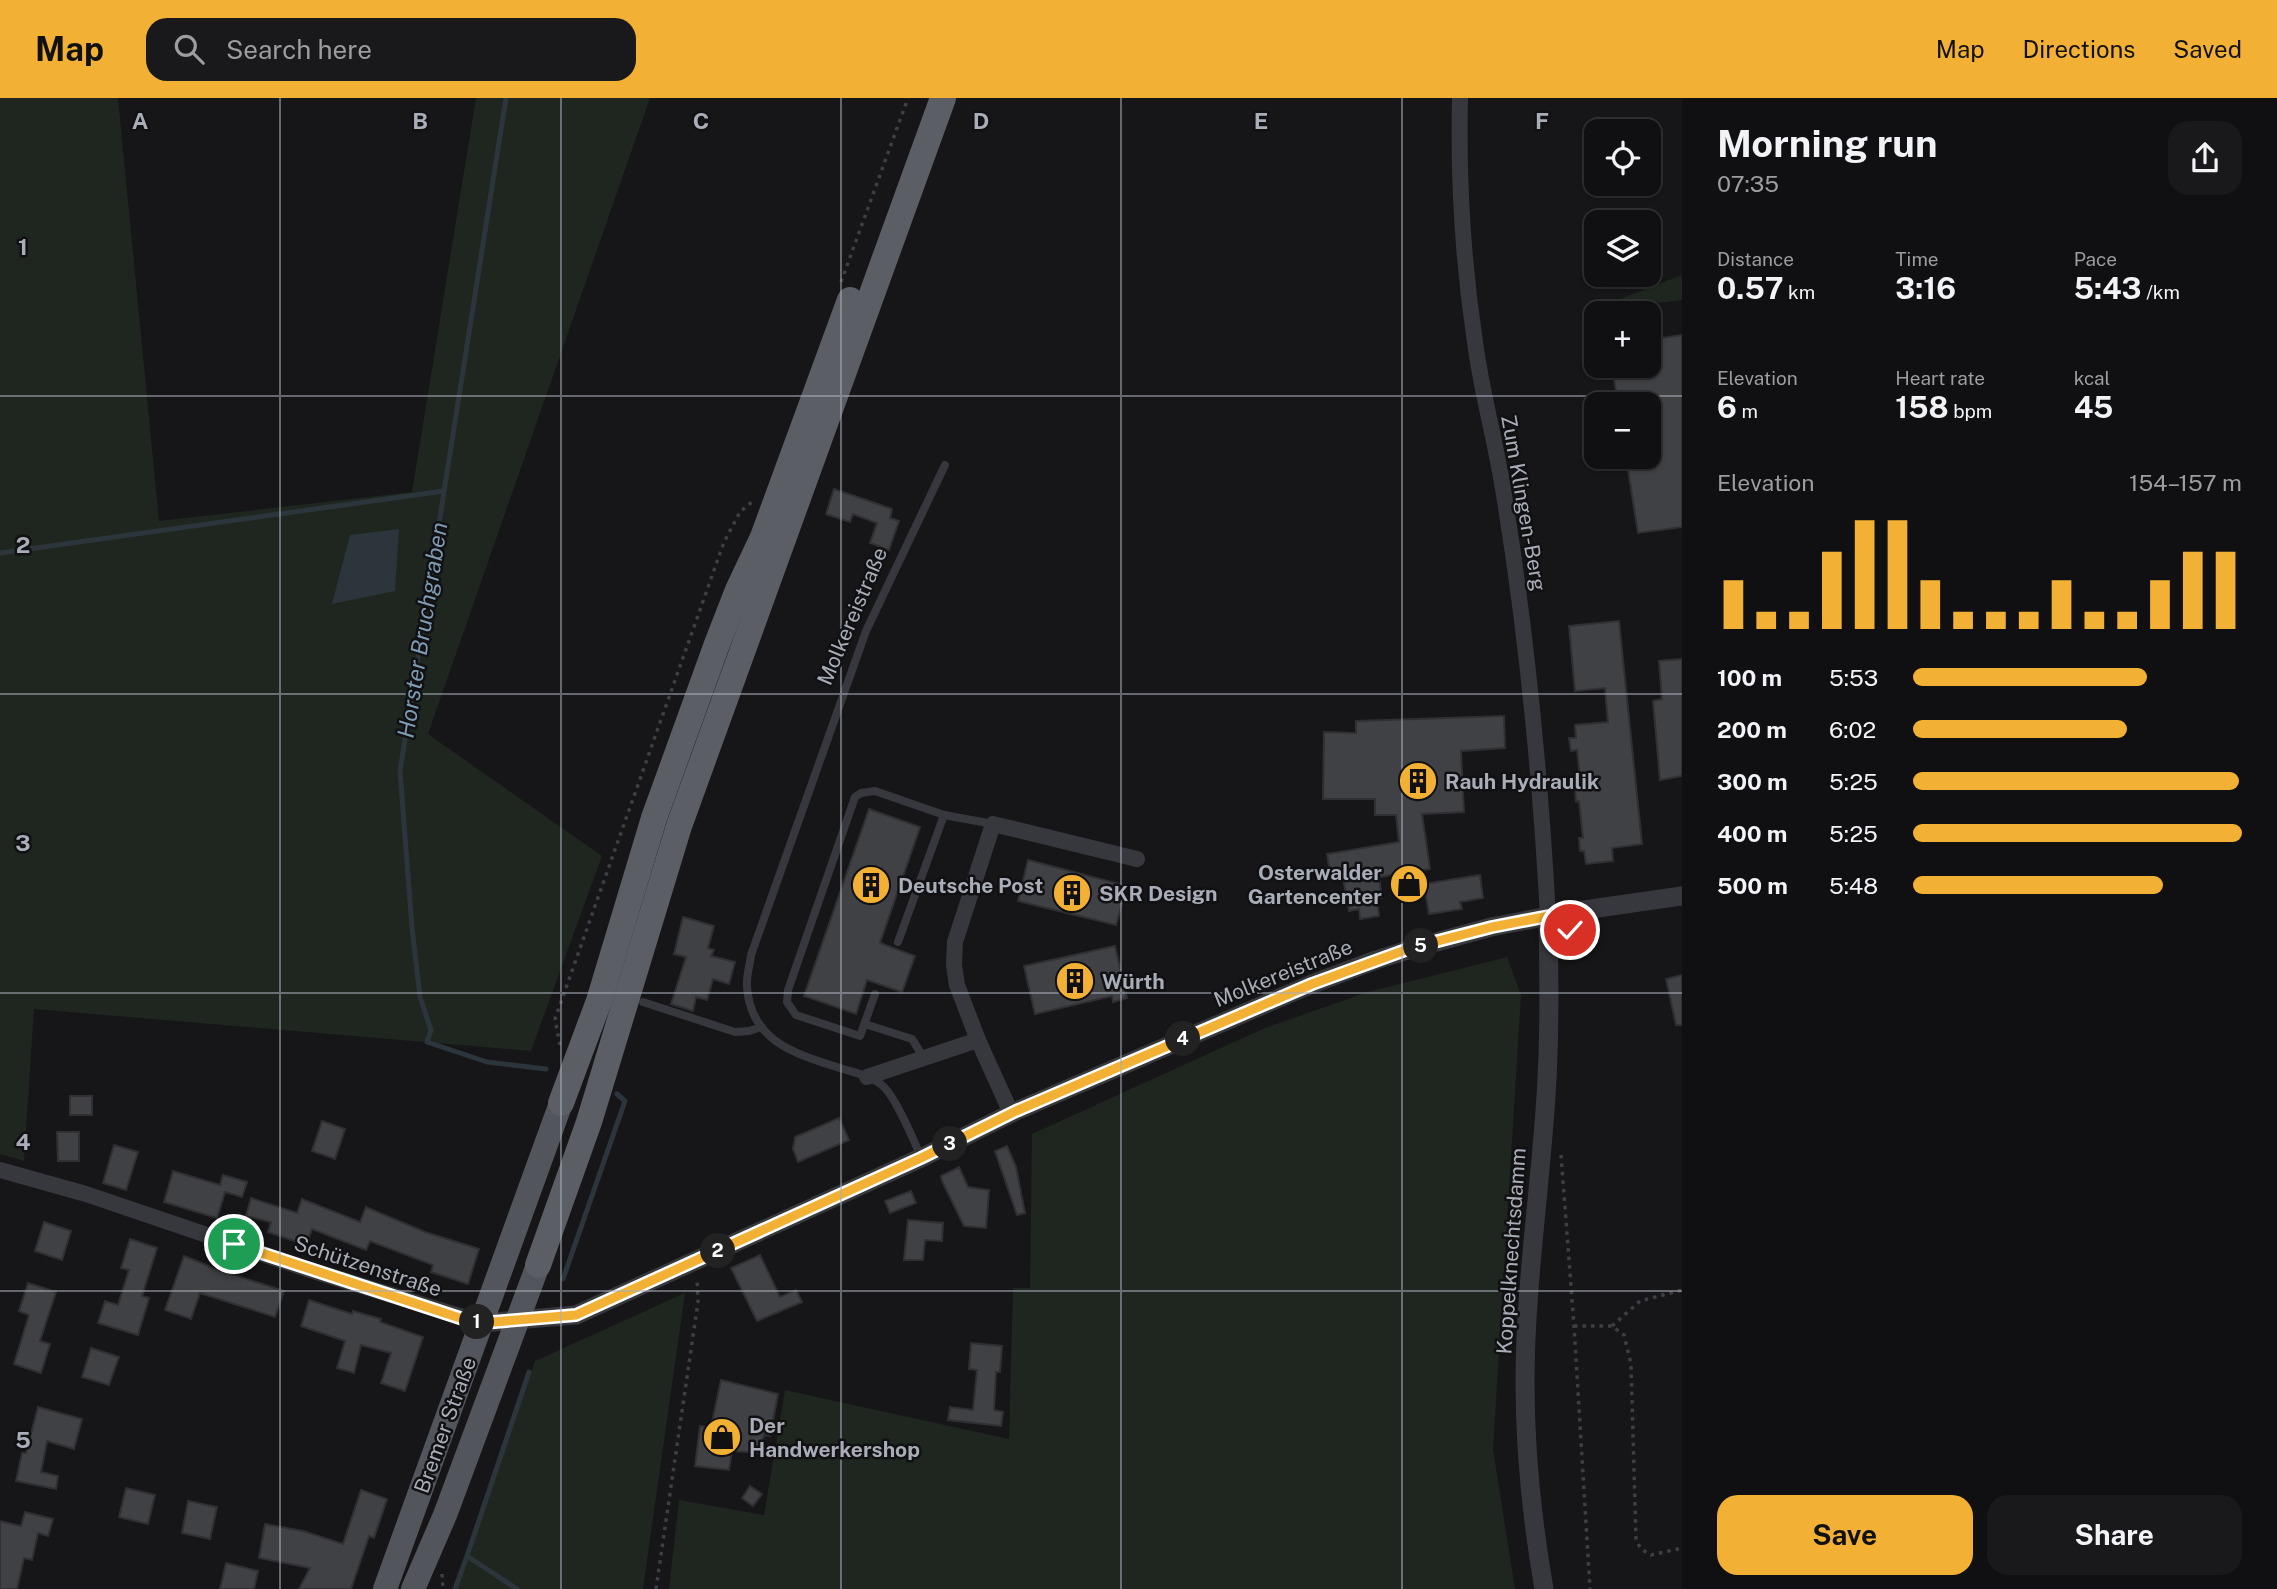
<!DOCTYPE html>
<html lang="en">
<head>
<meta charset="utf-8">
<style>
  body { margin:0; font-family:"Public Sans",sans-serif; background:#19191b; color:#f1f3f6; height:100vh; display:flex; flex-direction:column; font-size:26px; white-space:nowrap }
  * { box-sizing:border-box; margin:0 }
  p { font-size:23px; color:#9c9d9f }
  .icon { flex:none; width:38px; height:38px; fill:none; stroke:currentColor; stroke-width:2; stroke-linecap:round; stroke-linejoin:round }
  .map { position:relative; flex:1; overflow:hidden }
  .panel { display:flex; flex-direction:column; background:#101012; width:595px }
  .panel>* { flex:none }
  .buttons { position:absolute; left:1584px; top:21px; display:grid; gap:14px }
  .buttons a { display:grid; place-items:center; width:77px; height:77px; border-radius:14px; background:#101012; box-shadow:0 2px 5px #0004,0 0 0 2px #303032; font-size:35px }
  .pin { position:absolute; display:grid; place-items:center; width:60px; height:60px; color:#fff; margin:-30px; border:4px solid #fff; border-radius:50%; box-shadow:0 2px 7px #0007 }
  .km { position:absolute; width:35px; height:35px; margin:-18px; border-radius:50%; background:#222; color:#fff; font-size:19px; line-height:35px; text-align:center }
  .round { display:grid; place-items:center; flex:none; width:74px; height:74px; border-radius:21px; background:#19191b }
  .head { display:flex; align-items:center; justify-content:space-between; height:119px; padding:0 35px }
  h1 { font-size:38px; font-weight:700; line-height:52px }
  .figures { display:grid; grid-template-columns:repeat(3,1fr); gap:10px; height:119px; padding:7px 35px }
  .figures div { display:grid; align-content:center }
  .figures b { font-size:30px; font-weight:700 }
  .figures small { font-size:19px; font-weight:400 }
  .figures p { font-size:19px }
  .chart { height:196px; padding:14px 35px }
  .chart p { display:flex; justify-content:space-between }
  .chart svg { width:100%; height:126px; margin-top:7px; stroke:#f2b134; stroke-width:6 }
  .action { display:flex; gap:14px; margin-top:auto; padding:14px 35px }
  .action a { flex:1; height:80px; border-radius:21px; background:#f2b134; color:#111; font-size:28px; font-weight:700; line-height:80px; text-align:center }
  .action a+a { background:#19191b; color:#f1f3f6 }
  ul { padding:0 35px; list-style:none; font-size:23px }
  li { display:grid; grid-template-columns:112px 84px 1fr; align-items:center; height:52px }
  li i { height:18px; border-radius:9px; background:#f2b134 }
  header { display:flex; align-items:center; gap:42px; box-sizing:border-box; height:98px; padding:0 35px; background:#f2b134; color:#111 }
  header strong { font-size:33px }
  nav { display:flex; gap:38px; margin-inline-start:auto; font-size:24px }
  .search { width:490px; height:63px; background:#19191b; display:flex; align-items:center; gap:18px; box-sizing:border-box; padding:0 24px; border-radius:21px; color:#9c9d9f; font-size:26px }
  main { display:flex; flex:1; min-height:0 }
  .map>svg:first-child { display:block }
  .green { fill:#1e261f }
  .water { fill:#2c353c }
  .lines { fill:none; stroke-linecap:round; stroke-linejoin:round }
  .stream { stroke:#2c353c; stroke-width:5 }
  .building { fill:#404145; stroke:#303034; stroke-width:2 }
  .path { stroke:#3d3f44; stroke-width:3.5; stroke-dasharray:3.5 5; stroke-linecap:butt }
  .service { stroke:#37383d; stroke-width:8 }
  .minor { stroke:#37383d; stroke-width:16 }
  .tertiary { stroke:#37383d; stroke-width:19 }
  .primary { stroke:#53555c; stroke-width:24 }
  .trunk { stroke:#5b5e65; stroke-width:26 }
  .route-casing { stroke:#fff; stroke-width:14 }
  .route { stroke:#f2b134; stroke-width:9 }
  .grid { fill:none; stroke:#a8adb8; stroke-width:2; stroke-opacity:0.55 }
  .labels { text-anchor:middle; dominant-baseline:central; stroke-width:5; stroke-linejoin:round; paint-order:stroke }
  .street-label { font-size:21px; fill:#a8adb8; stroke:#111113 }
  .poi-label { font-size:21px; font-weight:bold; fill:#a8adb8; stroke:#111113; text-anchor:start }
  .water-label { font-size:23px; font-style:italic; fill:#7f9bb3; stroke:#111113 }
  .grid-label { font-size:23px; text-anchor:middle; font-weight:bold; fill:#a8adb8; stroke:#111113; stroke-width:5; stroke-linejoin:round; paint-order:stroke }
</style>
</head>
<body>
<header>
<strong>Map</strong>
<div class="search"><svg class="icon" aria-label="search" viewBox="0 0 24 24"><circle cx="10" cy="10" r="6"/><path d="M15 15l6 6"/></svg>Search here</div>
<nav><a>Map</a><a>Directions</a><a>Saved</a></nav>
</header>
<main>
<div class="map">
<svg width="1682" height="1491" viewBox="0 0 1682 1491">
  <rect width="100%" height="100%" fill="#161618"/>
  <g class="green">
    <path d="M0 0H118L159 423 412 394 476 0H650L428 636 602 758 531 953 34 911 24 1063 0 1056Z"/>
    <path d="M1682 177V202L1587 214Z"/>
    <path d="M1507 859 1521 897 1493 1351 1515 1491H669L679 1402 764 1417 785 1292 1009 1341 1013 1190H1030L1032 1036 1265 930 1368 894Z"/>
    <path d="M685 1195 643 1491H455L535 1263Z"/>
  </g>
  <path class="water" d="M399 431 395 493 332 506 350 437Z"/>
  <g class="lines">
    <g class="stream">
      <path d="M506 0 400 673 412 830 420 899 431 932 427 944 487 964 546 971"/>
      <path d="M0 455 444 393"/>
      <path d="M563 1181 625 1003 617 996"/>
      <path d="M455 1491 467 1458"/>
      <path d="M517 1491 467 1458 529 1274"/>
    </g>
  </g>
  <g class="building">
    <path d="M1682 237V429L1638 435 1626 359H1648V306H1618L1612 268H1648V242Z"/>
    <path d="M834 391 892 411 890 420 899 423 889 452 870 445 877 425 853 416 850 424 826 416Z"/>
    <path d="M1619 523 1642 746 1612 750 1613 763 1586 766 1584 753H1580L1579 740H1583L1579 703 1576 704 1575 690 1581 689 1577 652 1571 653 1569 640H1576L1575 627 1608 624 1605 590 1575 593 1569 528Z"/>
    <path d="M1682 561V678L1660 682 1653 603 1662 601 1659 563Z"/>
    <path d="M1504 618 1505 650 1461 653 1464 714 1422 716 1430 771 1379 779 1382 800 1377 801 1379 818 1360 821 1359 811 1349 813 1343 780 1331 782 1327 756 1399 744 1396 717H1375V701H1323L1324 634 1356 635V623Z"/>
    <path d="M869 711 920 729 880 845 915 858 902 894 867 882 856 916 804 898Z"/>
    <path d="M1028 762 1127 788 1116 827 1018 803Z"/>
    <path d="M1480 777 1483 800 1460 804 1462 811 1429 816 1424 786Z"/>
    <path d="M683 819 714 828 708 850 714 852 711 858 735 864 729 886 713 881 707 902 696 899 693 913 671 906 686 859 674 856Z"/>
    <path d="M1115 848 1127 900 1113 904 1112 898 1035 916 1024 868Z"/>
    <path d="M1682 877V927H1676L1666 881Z"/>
    <rect x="70" y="998" width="22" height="19"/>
    <path d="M839 1020 849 1042 798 1064 793 1051 795 1039Z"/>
    <path d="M322 1023 345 1031 335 1061 312 1053Z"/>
    <path d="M57 1034H79V1063H58Z"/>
    <path d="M114 1047 138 1054 126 1092 103 1085Z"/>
    <path d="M1007 1048 1016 1069 1025 1115 1017 1117 995 1053Z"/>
    <path d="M959 1069 968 1089 989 1092 986 1130 964 1128 942 1083 941 1078Z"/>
    <path d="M173 1073 220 1087 223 1077 247 1084 242 1099 225 1094 217 1120 164 1104Z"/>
    <path d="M911 1093 916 1105 890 1115 885 1103Z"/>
    <path d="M251 1100 297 1115 302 1101 360 1124 366 1109 425 1134 479 1151 468 1186 431 1174 433 1167 370 1143 366 1152 312 1131 306 1147 268 1134 271 1124 246 1118Z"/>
    <path d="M908 1122 943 1125 942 1143 925 1142 923 1162H904Z"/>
    <path d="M44 1124 71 1133 62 1162 35 1153Z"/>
    <path d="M130 1141 157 1150 142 1198 149 1200 138 1237 98 1225 105 1203 118 1207 129 1172 121 1170Z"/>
    <path d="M760 1157 780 1199 796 1192 802 1204 757 1223 731 1170Z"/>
    <path d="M184 1158 209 1168V1169L284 1193 275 1219 200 1195 191 1221 165 1212Z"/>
    <path d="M28 1185 56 1194 40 1243 50 1246 41 1275 14 1266 29 1217 19 1213Z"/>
    <path d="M309 1202 352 1216 353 1213 381 1221 380 1224 423 1239 405 1293 381 1285 391 1255 361 1247 354 1275 337 1270 345 1243 301 1228Z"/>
    <path d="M971 1245 1002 1248 1000 1274H996L994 1312 1003 1314 1001 1328 948 1322 950 1309 973 1312 977 1272 969 1271Z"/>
    <path d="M91 1250 119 1259 109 1287 82 1279Z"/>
    <path d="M721 1282 778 1296 770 1338 764 1337 760 1355 732 1353 729 1372 695 1368 700 1328 711 1329Z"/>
    <path d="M38 1309 82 1321 74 1351 47 1343 41 1374 58 1378 56 1391 16 1383 22 1355H26Z"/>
    <path d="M750 1388 762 1396 753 1408 742 1400Z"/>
    <path d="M126 1390 155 1397 148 1426 119 1419Z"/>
    <path d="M361 1392 387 1401 374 1440 369 1438 351 1491H299L310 1470 259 1460 265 1426 303 1433 343 1446Z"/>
    <path d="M188 1403 217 1409 210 1441 182 1435Z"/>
    <path d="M25 1414 53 1421 48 1438 38 1435 32 1462 24 1460 17 1491H0V1423L21 1428Z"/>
    <path d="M226 1465 258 1473 254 1491H220Z"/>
  </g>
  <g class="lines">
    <g class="path">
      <path d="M841 184 908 0"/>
      <path d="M560 947 555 921 724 444 740 414 753 403"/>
      <path d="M1561 1057 1574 1228 1590 1491"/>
      <path d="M1574 1228H1612L1624 1237 1631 1266 1636 1442 1641 1451 1651 1457 1682 1450"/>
      <path d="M1612 1228 1640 1203 1682 1192"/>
      <path d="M442 1476 443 1491"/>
      <path d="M656 1491 698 1204 697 1181"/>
    </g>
    <g class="service">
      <path d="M898 844 944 717"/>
      <path d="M875 896 860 938 796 917 787 904 788 892 855 699 861 695 875 693 944 717 993 726"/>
      <path d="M643 904 735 934 749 933 762 929"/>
      <path d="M865 926 912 941 924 960"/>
      <path d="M921 1060C915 1044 896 1001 884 989 873 978 855 975 840 970 796 956 751 944 747 889 746 878 750 867 751 857L866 533 945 367"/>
    </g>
    <g class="minor">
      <path d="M1460 0C1458 81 1463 164 1475 244 1481 291 1494 337 1502 385 1526 528 1540 673 1548 818"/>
      <path d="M867 979 978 942"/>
      <path d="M1011 1015 978 942 957 887 954 867 955 844 993 726 1137 761"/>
      <path d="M0 1072 86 1096 307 1171 482 1225"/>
    </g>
    <g class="tertiary">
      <path d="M482 1225 576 1217 921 1060 1016 1013 1312 886 1376 862 1411 851 1491 829 1570 814 1682 798"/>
      <path d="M1544 1491C1532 1422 1525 1355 1525 1285 1525 1189 1540 1094 1546 998 1550 938 1549 878 1548 818"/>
    </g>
    <g class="primary">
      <path d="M385 1491 561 1005"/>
      <path d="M413 1491 445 1417 538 1167"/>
    </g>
    <g class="trunk">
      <path d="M561 1005 599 903 654 720 717 546 738 492 763 439 850 202"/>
      <path d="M538 1167 589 1024 679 728 943 0"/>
    </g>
  </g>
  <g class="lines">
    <g class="route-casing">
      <path id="route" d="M234 1146 466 1222 482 1225 576 1217 921 1060 1016 1013 1312 886 1411 850 1492 829 1570 814V832"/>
    </g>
    <use href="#route" class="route"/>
  </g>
  <path class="grid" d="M280 0V1491M561 0V1491M841 0V1491M1121 0V1491M1402 0V1491M0 298H1682M0 596H1682M0 895H1682M0 1193H1682"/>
  <defs>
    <g id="building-disc" transform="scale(2.0125)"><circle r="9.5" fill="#f2b134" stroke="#111113"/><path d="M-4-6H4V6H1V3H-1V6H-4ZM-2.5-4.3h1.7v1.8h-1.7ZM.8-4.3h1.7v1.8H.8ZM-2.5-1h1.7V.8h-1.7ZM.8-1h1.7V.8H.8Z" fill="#111"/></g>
    <g id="shop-disc" transform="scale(2.0125)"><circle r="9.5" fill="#f2b134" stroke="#111113"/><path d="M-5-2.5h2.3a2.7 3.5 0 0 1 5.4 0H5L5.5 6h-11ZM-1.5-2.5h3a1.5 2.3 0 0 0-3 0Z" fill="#111"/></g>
  </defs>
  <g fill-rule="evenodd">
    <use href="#building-disc" x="1418" y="683"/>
    <use href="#shop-disc" x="1409" y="786"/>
    <use href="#building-disc" x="871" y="787"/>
    <use href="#building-disc" x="1072" y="795"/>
    <use href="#building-disc" x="1075" y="883"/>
    <use href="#shop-disc" x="722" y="1339"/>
  </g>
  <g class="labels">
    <g class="street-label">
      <text transform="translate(1524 405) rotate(80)">Zum Klingen-Berg</text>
      <text transform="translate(852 518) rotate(-67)">Molkereistraße</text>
      <text transform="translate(1283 875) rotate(-22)">Molkereistraße</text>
      <text transform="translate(1511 1153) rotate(-86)">Koppelknechtsdamm</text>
      <text transform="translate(368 1168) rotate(18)">Schützenstraße</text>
      <text transform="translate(445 1327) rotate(-70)">Bremer Straße</text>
    </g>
    <g class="poi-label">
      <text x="1445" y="683">Rauh Hydraulik</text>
      <text x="1382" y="774" text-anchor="end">Osterwalder<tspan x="1382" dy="24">Gartencenter</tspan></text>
      <text x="898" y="787">Deutsche Post</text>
      <text x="1099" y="795">SKR Design</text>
      <text x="1102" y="883">Würth</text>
      <text x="749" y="1327">Der<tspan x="749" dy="24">Handwerkershop</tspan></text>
    </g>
    <g class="water-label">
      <text transform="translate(422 532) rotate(-81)">Horster Bruchgraben</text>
    </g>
  </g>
  <g class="grid-label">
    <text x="140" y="31">A</text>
    <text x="420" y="31">B</text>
    <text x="701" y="31">C</text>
    <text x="981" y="31">D</text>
    <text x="1261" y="31">E</text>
    <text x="1542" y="31">F</text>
    <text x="23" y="157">1</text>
    <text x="23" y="455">2</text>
    <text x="23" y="753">3</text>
    <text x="23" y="1052">4</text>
    <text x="23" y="1350">5</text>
  </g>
</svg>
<div class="buttons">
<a><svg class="icon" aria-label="locate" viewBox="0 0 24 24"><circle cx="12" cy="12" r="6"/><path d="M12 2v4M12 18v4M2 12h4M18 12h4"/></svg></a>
<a><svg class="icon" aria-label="layers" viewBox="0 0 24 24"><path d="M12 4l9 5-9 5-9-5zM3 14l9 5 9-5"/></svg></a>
<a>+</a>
<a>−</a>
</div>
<div class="pin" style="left:234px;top:1146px;background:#1e9e55"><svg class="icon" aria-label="arrive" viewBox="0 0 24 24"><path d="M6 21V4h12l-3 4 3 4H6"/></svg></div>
<div class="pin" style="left:1570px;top:832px;background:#d93025"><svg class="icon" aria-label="check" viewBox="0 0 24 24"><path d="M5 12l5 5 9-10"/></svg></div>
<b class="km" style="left:477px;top:1224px">1</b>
<b class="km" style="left:718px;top:1153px">2</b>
<b class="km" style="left:950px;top:1046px">3</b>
<b class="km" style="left:1183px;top:941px">4</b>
<b class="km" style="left:1421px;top:848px">5</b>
</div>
<section class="panel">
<div class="head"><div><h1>Morning run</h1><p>07:35</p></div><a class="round"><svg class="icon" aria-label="share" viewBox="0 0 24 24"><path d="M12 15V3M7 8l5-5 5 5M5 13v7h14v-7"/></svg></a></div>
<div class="figures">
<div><p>Distance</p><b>0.57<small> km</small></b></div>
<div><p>Time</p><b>3:16</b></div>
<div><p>Pace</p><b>5:43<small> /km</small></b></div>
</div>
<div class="figures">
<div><p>Elevation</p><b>6<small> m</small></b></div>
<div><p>Heart rate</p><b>158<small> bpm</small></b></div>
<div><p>kcal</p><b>45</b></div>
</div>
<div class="chart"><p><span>Elevation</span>154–157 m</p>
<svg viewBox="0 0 160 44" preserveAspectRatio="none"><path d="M5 44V27M15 44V38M25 44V38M35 44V17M45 44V6M55 44V6M65 44V27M75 44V38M85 44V38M95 44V38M105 44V27M115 44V38M125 44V38M135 44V27M145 44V17M155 44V17"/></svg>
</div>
<ul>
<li><b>100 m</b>5:53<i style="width:71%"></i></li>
<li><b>200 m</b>6:02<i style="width:65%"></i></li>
<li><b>300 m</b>5:25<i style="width:99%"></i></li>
<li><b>400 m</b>5:25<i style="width:100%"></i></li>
<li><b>500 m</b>5:48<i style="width:76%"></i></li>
</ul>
<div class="action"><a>Save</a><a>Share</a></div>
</section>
</main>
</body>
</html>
